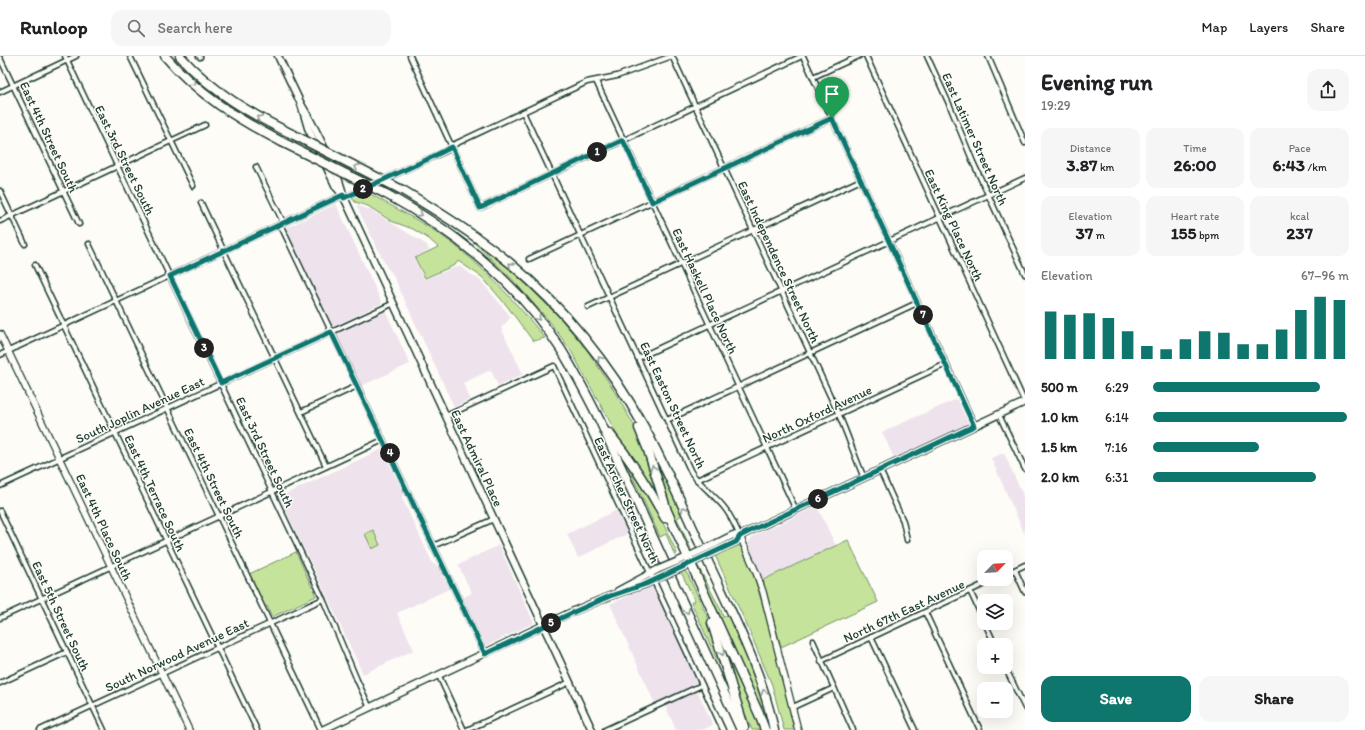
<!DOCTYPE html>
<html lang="en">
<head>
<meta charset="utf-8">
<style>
  body { margin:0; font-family:Itim,sans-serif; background:#f6f6f6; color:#202124; height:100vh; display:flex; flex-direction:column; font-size:15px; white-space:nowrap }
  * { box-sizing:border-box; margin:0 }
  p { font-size:13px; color:#757577 }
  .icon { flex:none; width:22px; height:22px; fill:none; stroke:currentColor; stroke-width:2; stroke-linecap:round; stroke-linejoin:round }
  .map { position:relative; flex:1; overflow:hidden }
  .panel { display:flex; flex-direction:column; background:#fff; width:340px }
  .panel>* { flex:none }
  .needle { width:26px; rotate:65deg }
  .fabs { position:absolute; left:977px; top:494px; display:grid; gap:8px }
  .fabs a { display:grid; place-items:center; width:36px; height:36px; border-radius:8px; background:#fff; box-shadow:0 4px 16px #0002; font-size:20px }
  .pin { position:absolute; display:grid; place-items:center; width:34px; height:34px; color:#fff; margin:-41px -17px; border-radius:50% 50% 50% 0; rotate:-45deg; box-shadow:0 0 4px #0007 }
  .pin .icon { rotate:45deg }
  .km { position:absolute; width:20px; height:20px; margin:-10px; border-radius:50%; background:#222; color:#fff; font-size:11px; line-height:20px; text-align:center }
  .round { display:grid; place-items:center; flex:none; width:42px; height:42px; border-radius:12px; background:#f6f6f6 }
  .headline { display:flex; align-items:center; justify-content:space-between; height:68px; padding:0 16px }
  h1 { font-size:22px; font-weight:700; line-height:30px }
  .metrics { display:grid; grid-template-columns:repeat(3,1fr); gap:6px; height:68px; padding:4px 16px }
  .metrics div { display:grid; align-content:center; border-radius:10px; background:#f6f6f6; text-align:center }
  .metrics b { font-size:17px; font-weight:700 }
  .metrics small { font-size:11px; font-weight:400 }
  .metrics p { font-size:11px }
  .chart { height:112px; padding:8px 16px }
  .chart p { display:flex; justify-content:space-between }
  .chart svg { width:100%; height:72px; margin-top:4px; stroke:#0f766e; stroke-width:6 }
  .button { display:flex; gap:8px; margin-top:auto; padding:8px 16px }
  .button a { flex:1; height:46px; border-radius:12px; background:#0f766e; color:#fff; font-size:16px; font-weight:700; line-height:46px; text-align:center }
  .button a+a { background:#f6f6f6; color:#202124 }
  ul { padding:0 16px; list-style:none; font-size:13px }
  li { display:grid; grid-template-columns:64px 48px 1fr; align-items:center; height:30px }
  li i { height:10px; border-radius:5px; background:#0f766e }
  header { display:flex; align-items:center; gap:24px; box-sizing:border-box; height:56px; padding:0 20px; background:#fff; border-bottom:1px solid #e0e0e0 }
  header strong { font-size:19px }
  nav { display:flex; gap:22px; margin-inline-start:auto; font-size:14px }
  .search { width:280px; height:36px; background:#f6f6f6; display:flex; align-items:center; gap:10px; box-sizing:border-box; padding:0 14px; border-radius:12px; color:#757577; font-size:15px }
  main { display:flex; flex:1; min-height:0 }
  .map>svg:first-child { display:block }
  .built { fill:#eee3ec }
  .green { fill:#c6e39b; stroke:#729068 }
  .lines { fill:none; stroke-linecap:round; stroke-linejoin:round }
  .minor-casing { stroke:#1f3d34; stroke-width:7 }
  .tertiary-casing { stroke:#1f3d34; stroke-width:8 }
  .secondary-casing { stroke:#1f3d34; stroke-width:9 }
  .motorway-casing { stroke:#1f3d34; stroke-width:11 }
  .minor { stroke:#fdfcf7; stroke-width:4 }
  .tertiary { stroke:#fdfcf7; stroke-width:5.5 }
  .secondary { stroke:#fdfcf7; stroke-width:6 }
  .motorway { stroke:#fdfcf7; stroke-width:8 }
  .secondary-bridge-casing { stroke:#1f3d34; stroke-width:9; stroke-linecap:butt }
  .motorway-bridge-casing { stroke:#1f3d34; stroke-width:11; stroke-linecap:butt }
  .secondary-bridge { stroke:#fdfcf7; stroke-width:6 }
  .motorway-bridge { stroke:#fdfcf7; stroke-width:8 }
  .oneway { stroke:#8e9c96 }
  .route-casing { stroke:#fff; stroke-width:8 }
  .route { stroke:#0f766e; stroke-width:5 }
  .labels { text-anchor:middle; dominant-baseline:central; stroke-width:3; stroke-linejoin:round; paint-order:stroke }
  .street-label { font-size:13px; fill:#1f3d34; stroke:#fdfcf7 }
</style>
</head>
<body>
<header>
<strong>Runloop</strong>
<div class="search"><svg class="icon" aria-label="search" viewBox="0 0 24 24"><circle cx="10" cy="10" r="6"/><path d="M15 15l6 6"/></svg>Search here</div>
<nav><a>Map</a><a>Layers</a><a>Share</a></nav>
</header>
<main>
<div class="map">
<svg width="1025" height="674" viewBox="0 0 1025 674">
  <rect width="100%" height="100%" fill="#fdfcf7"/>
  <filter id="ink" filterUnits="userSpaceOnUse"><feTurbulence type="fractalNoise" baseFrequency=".025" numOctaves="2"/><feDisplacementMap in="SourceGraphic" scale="8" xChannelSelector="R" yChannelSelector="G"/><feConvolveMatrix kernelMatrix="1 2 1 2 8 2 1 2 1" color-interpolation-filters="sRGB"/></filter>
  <g filter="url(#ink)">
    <g class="built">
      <path d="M336 148 382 247 333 271 286 172Z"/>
      <path d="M356 149 371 154 427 189 429 194 414 202 424 223 459 210 481 225 511 261 501 272 523 318 498 330 491 314 463 327 470 343 454 351 392 217 387 212Z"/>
      <path d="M385 254 410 308 361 330 336 277Z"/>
      <path d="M959 342 970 367 894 402 882 376Z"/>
      <path d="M382 393 403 436 402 442 433 508 438 510 449 533 397 557 414 594 363 618 323 532 279 441Z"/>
      <path d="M1004 397 1025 444V479L991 402Z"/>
      <path d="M817 450 836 490 763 524 748 487 753 480Z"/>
      <path d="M617 454 629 477 578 502 567 478Z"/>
      <path d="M499 489 534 567 486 590 462 542 472 537 458 509Z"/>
      <path d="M650 530 654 531 696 623V628L655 648 610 548Z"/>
      <path d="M697 634 713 669 702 674H676L665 649Z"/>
    </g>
    <g class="green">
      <path d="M362 136H367C391 150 417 163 441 179 481 207 514 244 545 282L533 285 507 250 482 221 458 205 455 209 425 222 415 202 438 191 429 183 413 173 391 165 368 150 355 146 352 142 353 140Z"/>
      <path d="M467 180 506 210 529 231 560 262 587 294 612 331 639 378 664 452 627 397 571 295 550 266 511 222Z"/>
      <path d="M652 394 682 459 677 462 691 493 690 494 674 464Z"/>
      <path d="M627 403 654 448 677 497 675 500 666 478 660 481 625 404Z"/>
      <path d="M373 474 380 489 372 493 365 478Z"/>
      <path d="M848 484 878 546 781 591 763 524Z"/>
      <path d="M738 489C754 497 788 648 794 674H784L772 629 749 574 715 499Z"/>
      <path d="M296 496 316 540 272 561 267 550 265 551 249 518Z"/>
      <path d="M698 510 721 554 723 561 728 559 758 628 769 674H767L698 515Z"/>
      <path d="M682 515 686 516 688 519 710 566 730 633 691 546 695 545 681 516Z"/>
      <path d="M720 580 762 674H752L738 641Z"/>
    </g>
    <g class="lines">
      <g class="minor-casing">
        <g id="minor">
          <path d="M65 0 323 543 357 624 370 652"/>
          <path d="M130 0 193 130"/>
          <path d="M199 0 200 1"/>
          <path d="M410 0 480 152 802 0"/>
          <path d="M672 0 839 359C848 380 855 401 864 422"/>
          <path d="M803 0 975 370"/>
          <path d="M866 0 1025 347"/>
          <path d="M927 0 950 50 973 106 1025 218"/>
          <path d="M988 0 1025 87"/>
          <path d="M0 2 79 168"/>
          <path d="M813 21 859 0"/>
          <path d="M596 25 796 454"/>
          <path d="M0 36 76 0"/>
          <path d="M523 56 691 416C700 429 713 438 723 450 731 459 735 470 740 480"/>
          <path d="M256 111 283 166"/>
          <path d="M0 135 25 188"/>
          <path d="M344 142 450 93 455 88 587 26 617 20 672 0"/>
          <path d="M201 147 326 410"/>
          <path d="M0 165 205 69"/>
          <path d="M280 168 485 598"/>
          <path d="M89 188 321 674"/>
          <path d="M529 203 832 62"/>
          <path d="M35 209 257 674"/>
          <path d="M588 251 861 124"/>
          <path d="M0 299 343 139"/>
          <path d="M638 302 1025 122"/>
          <path d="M301 356 357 330"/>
          <path d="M999 359 1025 413"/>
          <path d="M446 360 554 310 723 674"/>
          <path d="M667 364 917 247"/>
          <path d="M880 414 903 465 907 484"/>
          <path d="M697 424 946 308"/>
          <path d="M0 430 394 247"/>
          <path d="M0 455 104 674"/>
          <path d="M433 490 494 463"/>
          <path d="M1015 514 1025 536"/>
          <path d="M1006 518 1025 509"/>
          <path d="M970 535 984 565"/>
          <path d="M925 556 980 674"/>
          <path d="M0 562 383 384"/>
          <path d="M985 567 995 589"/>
          <path d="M871 581 915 674"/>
          <path d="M813 585 853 674"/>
          <path d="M821 605 995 523"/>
          <path d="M1005 611 1025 652"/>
          <path d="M439 620 464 674"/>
          <path d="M0 627 67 596"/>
          <path d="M793 651 834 632"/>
          <path d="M40 674 323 543"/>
          <path d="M467 674 570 626"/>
          <path d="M605 674 702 629"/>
        </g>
      </g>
      <g class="tertiary-casing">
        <g id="tertiary">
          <path d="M0 278 189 674"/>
          <path d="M740 480 756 516 763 536 798 674"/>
        </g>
      </g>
      <g class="secondary-casing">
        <g id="secondary">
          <path d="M278 0 301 48 308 72 318 93 336 131 343 139"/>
          <path d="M301 48C312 66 321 84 330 104 335 115 341 126 343 139L592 674"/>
          <path d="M715 488 733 479 740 480"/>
          <path d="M718 494 736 486 740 480 752 474 1025 346"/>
          <path d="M676 506 696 497"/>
          <path d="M679 513 702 502"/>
          <path d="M618 535 657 514"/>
          <path d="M322 674 574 555 610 540 646 528 660 521"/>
        </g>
      </g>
      <g class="motorway-casing">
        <g id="motorway">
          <path d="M165 0C197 38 239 64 282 86"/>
          <path d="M180 0C211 35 252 59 294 79"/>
          <path d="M404 135C441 157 477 180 510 207 564 252 610 309 644 371 668 415 688 462 709 508 734 562 762 615 774 674"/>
          <path d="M386 138C456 176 519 228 562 295 576 318 588 341 600 365L741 674"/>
          <path d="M639 372 648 394 667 455 759 658 765 674"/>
          <path d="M609 377C630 403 649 432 665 462"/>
          <path d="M712 567 744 671"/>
        </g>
      </g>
      <use href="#minor" class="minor"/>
      <use href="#tertiary" class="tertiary"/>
      <use href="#secondary" class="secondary"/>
      <use href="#motorway" class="motorway"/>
      <g class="secondary-bridge-casing">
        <g id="secondary-bridge">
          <path d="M696 497 715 488"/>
          <path d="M702 502 718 494"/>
          <path d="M657 514 676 506"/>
          <path d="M660 521 679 513"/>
        </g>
      </g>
      <g class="motorway-bridge-casing">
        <g id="motorway-bridge">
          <path d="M294 79 404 135"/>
          <path d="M282 86 386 138"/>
        </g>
      </g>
      <use href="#secondary-bridge" class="secondary-bridge"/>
      <use href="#motorway-bridge" class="motorway-bridge"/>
    </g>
    <defs><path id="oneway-chevron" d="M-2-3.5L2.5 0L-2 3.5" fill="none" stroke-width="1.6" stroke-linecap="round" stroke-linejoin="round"/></defs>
    <g class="oneway">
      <use href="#oneway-chevron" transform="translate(193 27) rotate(42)"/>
      <use href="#oneway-chevron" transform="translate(259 62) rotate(-150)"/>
      <use href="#oneway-chevron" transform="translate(357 111) rotate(-153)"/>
      <use href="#oneway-chevron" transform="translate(420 158) rotate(32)"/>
      <use href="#oneway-chevron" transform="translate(511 209) rotate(-139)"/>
      <use href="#oneway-chevron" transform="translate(538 262) rotate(53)"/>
      <use href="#oneway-chevron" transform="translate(600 303) rotate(-127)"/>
      <use href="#oneway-chevron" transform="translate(653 412) rotate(-107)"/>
      <use href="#oneway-chevron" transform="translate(684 453) rotate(-115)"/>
      <use href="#oneway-chevron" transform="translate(687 555) rotate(65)"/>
      <use href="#oneway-chevron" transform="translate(722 597) rotate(74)"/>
      <use href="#oneway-chevron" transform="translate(764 636) rotate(-107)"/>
    </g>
  </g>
  <g class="lines" filter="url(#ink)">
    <g class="route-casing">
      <path id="route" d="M832 62 974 370 752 474 740 480 736 486 646 528 610 540 576 555 485 598 331 276 221 327 170 220 343 139 344 142 426 104 452 91 480 152 623 84 652 146Z"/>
    </g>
    <use href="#route" class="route"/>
  </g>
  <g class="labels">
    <g class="street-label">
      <text transform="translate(49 81) rotate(65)">East 4th Street South</text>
      <text transform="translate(975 83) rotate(66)">East Latimer Street North</text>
      <text transform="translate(125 104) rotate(64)">East 3rd Street South</text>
      <text transform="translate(954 169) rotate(65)">East King Place North</text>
      <text transform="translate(779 206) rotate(65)">East Independence Street North</text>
      <text transform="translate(705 235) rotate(65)">East Haskell Place North</text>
      <text transform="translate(673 349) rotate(65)">East Easton Street North</text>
      <text transform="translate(140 354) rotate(-25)">South Joplin Avenue East</text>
      <text transform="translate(817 358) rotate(-25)">North Oxford Avenue</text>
      <text transform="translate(265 396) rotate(65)">East 3rd Street South</text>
      <text transform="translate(477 402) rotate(65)">East Admiral Place</text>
      <text transform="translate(214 427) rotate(64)">East 4th Street South</text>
      <text transform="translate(155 437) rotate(65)">East 4th Terrace South</text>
      <text transform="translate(627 444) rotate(65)">East Archer Street North</text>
      <text transform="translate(104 471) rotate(65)">East 4th Place South</text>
      <text transform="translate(904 555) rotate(-25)">North 67th East Avenue</text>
      <text transform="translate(61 560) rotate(65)">East 5th Street South</text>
      <text transform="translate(177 599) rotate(-25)">South Norwood Avenue East</text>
    </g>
  </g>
</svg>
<div class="fabs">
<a><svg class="needle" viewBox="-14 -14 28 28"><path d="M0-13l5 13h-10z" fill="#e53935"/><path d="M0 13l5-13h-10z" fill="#757577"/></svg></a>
<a><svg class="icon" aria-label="layers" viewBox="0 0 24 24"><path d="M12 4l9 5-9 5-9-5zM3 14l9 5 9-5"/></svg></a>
<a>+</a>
<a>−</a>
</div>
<div class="pin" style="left:832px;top:62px;background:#1e9e55"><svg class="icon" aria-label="arrive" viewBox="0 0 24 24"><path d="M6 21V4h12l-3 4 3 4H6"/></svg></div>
<b class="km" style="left:597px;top:96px">1</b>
<b class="km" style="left:363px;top:133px">2</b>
<b class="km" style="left:204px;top:292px">3</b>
<b class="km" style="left:390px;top:397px">4</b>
<b class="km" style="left:551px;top:567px">5</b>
<b class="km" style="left:818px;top:443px">6</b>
<b class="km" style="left:923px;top:259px">7</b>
</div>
<section class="panel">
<div class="headline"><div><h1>Evening run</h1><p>19:29</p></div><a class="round"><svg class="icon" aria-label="share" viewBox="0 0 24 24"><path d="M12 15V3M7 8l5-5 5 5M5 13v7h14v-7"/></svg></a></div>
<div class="metrics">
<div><p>Distance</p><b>3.87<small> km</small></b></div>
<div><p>Time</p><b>26:00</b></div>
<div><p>Pace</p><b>6:43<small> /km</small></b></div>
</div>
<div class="metrics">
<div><p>Elevation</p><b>37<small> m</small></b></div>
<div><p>Heart rate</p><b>155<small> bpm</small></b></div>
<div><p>kcal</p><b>237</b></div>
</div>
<div class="chart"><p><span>Elevation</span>67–96 m</p>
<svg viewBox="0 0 160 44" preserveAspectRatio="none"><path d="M5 44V15M15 44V17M25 44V16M35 44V19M45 44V27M55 44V36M65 44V38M75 44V32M85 44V27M95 44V28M105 44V35M115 44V35M125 44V26M135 44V14M145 44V6M155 44V8"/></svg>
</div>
<ul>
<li><b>500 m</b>6:29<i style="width:85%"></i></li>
<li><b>1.0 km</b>6:14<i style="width:99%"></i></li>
<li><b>1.5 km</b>7:16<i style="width:54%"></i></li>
<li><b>2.0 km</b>6:31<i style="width:83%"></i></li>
</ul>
<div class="button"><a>Save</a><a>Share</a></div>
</section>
</main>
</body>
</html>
